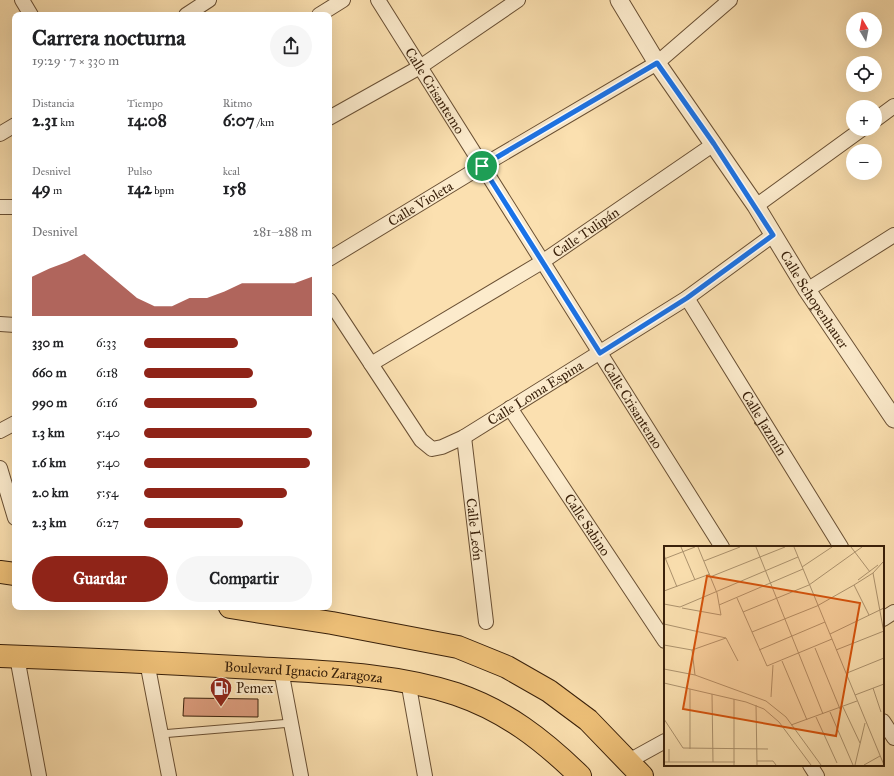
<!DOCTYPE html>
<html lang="es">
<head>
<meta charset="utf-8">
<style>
  body { margin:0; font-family:"IM FELL Great Primer",serif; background:#f6f6f6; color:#202124; height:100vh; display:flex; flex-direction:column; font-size:15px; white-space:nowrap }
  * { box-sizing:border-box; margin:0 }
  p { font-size:13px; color:#757577 }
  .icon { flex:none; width:22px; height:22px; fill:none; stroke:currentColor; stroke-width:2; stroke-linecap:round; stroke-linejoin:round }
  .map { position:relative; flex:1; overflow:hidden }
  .drawer { position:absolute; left:12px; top:12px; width:320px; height:598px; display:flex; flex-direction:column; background:#fff; border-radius:8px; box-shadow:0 4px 16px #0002 }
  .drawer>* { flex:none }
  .needle { width:26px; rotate:350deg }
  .fabs { position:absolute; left:846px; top:12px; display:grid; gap:8px }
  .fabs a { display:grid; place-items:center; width:36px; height:36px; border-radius:50%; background:#fff; box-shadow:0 4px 16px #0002; font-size:20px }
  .pin { position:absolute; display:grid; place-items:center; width:34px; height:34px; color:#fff; margin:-17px; border:2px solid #fff; border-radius:50%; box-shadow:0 1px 4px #0007 }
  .round { display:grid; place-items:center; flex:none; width:42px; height:42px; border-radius:21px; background:#f6f6f6 }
  .headline { display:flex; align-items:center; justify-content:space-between; height:68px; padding:0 20px }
  h1 { font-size:22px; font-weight:700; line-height:30px }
  .stats { display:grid; grid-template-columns:repeat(3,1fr); gap:6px; height:68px; padding:4px 20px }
  .stats div { display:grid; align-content:center }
  .stats b { font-size:17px; font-weight:700 }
  .stats small { font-size:11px; font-weight:400 }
  .stats p { font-size:11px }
  .chart { height:112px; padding:8px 20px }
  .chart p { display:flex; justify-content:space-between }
  .chart svg { width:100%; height:72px; margin-top:4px; fill:#8f2418; opacity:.7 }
  .button { display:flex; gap:8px; margin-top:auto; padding:8px 20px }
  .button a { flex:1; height:46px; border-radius:24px; background:#8f2418; color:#fff; font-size:16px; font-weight:700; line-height:46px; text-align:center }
  .button a+a { background:#f6f6f6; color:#202124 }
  ul { padding:0 20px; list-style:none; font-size:13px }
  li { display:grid; grid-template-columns:64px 48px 1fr; align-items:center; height:30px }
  li i { height:10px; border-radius:5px; background:#8f2418 }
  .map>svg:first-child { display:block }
  .building { fill:#dc9c7d; stroke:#39200a }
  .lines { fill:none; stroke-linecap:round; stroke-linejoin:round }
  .service-casing { stroke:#6a5034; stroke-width:9 }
  .minor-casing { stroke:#6a5034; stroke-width:16 }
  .tertiary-casing { stroke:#6a5034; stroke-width:19 }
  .primary-casing { stroke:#39200a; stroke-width:24 }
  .service { stroke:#fcebcc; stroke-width:7 }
  .minor { stroke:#fcebcc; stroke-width:14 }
  .tertiary { stroke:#fcebcc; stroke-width:17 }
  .primary { stroke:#eec078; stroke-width:22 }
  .route-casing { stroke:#fff; stroke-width:8 }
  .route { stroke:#1a73e8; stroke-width:5 }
  .labels { text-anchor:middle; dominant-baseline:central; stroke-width:4; stroke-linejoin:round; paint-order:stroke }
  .street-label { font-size:14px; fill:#39200a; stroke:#fcebcc }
  .poi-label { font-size:14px; fill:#39200a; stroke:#fcebcc; text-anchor:start }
  .inset-road { fill:none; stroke:#ad936e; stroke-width:1 }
  .view { fill:#d6530c; fill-opacity:0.15; stroke:#d6530c; stroke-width:2 }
  .inset-edge { fill:none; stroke:#39200a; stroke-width:2 }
</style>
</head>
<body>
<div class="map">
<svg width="894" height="776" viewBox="0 0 894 776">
  <rect width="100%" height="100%" fill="#fbe0b0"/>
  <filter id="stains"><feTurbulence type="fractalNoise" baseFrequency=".005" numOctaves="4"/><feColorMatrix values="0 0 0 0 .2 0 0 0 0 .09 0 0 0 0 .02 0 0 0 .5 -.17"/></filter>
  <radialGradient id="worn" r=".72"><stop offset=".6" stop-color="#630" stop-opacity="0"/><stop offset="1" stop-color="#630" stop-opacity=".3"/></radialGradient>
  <path class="building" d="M184 698 258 699V717L183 716Z"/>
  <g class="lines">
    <g class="service-casing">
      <path id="service" d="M161 734 291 723"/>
    </g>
    <g class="minor-casing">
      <g id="minor">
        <path d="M22 0 31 15"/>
        <path id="s1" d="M378 0 722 547"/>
        <path d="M186 15 209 0"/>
        <path d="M319 15 343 0"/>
        <path d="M329 118 420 67 518 0"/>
        <path d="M875 120 894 106"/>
        <path d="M0 134 15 125"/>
        <path d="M756 206 862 129"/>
        <path d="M0 207H15"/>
        <path id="s2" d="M329 259 482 166 657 63 730 0"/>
        <path d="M807 290 894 235"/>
        <path id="s3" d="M687 298 841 547"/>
        <path id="s4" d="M329 300 421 440 432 449 442 447 464 437 687 298 773 235"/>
        <path d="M0 324 15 325"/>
        <path id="s5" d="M371 364 542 262 714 144"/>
        <path id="s6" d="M510 408 665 641"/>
        <path d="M0 431 15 423"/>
        <path id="s7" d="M464 437 486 622"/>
        <path d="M0 468 15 518"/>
        <path d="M883 619 894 612"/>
        <path d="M17 657 39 776"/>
        <path d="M147 662 169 776"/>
        <path d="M281 670 301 776"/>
        <path d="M408 681 425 776"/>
        <path d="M883 721 894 738"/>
        <path d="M627 762 665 741"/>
        <path d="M810 765 817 776"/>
      </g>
    </g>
    <g class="tertiary-casing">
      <g id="tertiary">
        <path id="s8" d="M619 0 657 63 756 206 807 290 894 419"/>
      </g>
    </g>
    <g class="primary-casing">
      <g id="primary">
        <path d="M0 572 15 574"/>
        <path d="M230 607 332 623 458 647 507 667 549 691 588 720 642 776"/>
        <path id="s9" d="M0 656C85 659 169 663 254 668 321 672 392 673 456 694 506 711 543 740 580 776"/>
      </g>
    </g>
    <use href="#service" class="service"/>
    <use href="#minor" class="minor"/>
    <use href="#tertiary" class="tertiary"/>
    <use href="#primary" class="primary"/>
  </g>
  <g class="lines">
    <g class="route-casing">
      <path id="route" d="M657 63 714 144 773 235 687 298 600 353 482 166Z"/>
    </g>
    <use href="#route" class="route"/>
  </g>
  <defs>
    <g id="fuel-pin" transform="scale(1.15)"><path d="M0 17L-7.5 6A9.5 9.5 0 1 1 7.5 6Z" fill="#8f2418" stroke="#fcebcc"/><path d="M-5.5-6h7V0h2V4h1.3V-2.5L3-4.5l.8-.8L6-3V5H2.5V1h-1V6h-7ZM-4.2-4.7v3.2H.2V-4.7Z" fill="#fff"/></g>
  </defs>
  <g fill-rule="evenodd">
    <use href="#fuel-pin" x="221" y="688"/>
  </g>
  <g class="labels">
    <g class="street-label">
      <text stroke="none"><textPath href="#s1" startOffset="107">Calle Crisantemo</textPath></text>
      <text stroke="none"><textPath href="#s2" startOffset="107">Calle Violeta</textPath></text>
      <text stroke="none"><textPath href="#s5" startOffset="252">Calle Tulipán</textPath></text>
      <text stroke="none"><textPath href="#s8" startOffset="358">Calle Schopenhauer</textPath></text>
      <text stroke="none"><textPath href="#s4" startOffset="300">Calle Loma Espina</textPath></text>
      <text stroke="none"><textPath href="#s1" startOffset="479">Calle Crisantemo</textPath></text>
      <text stroke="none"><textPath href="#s3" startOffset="147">Calle Jazmín</textPath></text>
      <text stroke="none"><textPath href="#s6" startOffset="140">Calle Sabino</textPath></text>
      <text stroke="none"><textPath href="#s7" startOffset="93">Calle León</textPath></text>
      <text stroke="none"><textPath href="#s9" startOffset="304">Boulevard Ignacio Zaragoza</textPath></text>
    </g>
    <g class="poi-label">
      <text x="236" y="688">Pemex</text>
    </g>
  </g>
  <g transform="translate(664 546)">
    <rect width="220" height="220" fill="#fbe0b0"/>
    <path class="inset-road" d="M17 1 31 34M92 1 159 168M130 1 220 219M187 1 206 26M0 9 13 41M0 13 31 1M40 15 76 1M138 21 168 1M209 27 220 87M46 31 121 1M194 34 214 19M190 39 205 69M0 45 46 28M73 52 103 120 168 93M0 58 16 61 134 11M55 59 139 23M18 62 57 69 53 47 34 1M79 66 145 39 198 1M0 78 62 92M88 86 153 60 190 39 209 27 219 16M166 88 220 62M62 92 74 115M0 99 28 104M151 102 176 163M28 104 62 92M28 104 31 129M95 104 161 76M172 104 220 85M118 115 143 174M0 123 31 129 102 155 122 171 157 219M183 127 220 112M0 137 82 156 100 163 115 176 147 219M209 142 217 166M26 143V203M48 148 49 216M191 149 220 138M107 151 109 119M92 159 93 219M179 161 196 197M166 166 189 219M152 171 173 217M0 173 19 202 104 203M127 179 193 155M5 203V216M93 215H109L112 219M0 216H71M70 219V153M191 219 201 177M200 219 216 210"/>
    <path class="view" d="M43 30 196 57 172 190 19 163Z"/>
    <rect width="220" height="220" class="inset-edge"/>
  </g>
  <rect width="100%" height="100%" filter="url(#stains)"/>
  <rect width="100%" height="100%" fill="url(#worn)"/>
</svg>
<div class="fabs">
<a><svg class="needle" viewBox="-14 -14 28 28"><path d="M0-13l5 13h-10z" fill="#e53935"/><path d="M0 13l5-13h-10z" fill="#757577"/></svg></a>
<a><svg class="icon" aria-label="locate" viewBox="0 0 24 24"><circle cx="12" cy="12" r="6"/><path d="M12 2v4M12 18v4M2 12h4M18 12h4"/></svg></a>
<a>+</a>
<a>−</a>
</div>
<div class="pin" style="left:482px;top:166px;background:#1e9e55"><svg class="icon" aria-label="arrive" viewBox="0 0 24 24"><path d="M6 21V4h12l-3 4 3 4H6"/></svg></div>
<section class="drawer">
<div class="headline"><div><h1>Carrera nocturna</h1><p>19:29 · 7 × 330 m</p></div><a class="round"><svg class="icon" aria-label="share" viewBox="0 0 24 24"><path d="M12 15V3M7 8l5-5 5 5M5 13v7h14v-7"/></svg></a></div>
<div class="stats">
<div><p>Distancia</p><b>2.31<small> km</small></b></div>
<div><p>Tiempo</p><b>14:08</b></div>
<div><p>Ritmo</p><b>6:07<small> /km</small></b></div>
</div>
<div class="stats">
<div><p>Desnivel</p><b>49<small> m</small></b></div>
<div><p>Pulso</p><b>142<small> bpm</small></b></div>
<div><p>kcal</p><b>158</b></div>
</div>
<div class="chart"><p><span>Desnivel</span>281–288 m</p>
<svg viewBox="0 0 160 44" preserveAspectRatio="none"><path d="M0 44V20L10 15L20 11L30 6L40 15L50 24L60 33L70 38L80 38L90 33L100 33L110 29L120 24L130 24L140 24L150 24L160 20V44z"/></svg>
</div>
<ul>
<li><b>330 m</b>6:33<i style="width:56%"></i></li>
<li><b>660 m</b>6:18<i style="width:65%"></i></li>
<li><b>990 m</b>6:16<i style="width:67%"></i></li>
<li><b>1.3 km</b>5:40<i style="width:100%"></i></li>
<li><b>1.6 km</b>5:40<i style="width:99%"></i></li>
<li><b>2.0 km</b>5:54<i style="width:85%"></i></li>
<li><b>2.3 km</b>6:27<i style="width:59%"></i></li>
</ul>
<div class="button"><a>Guardar</a><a>Compartir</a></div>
</section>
</div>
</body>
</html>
